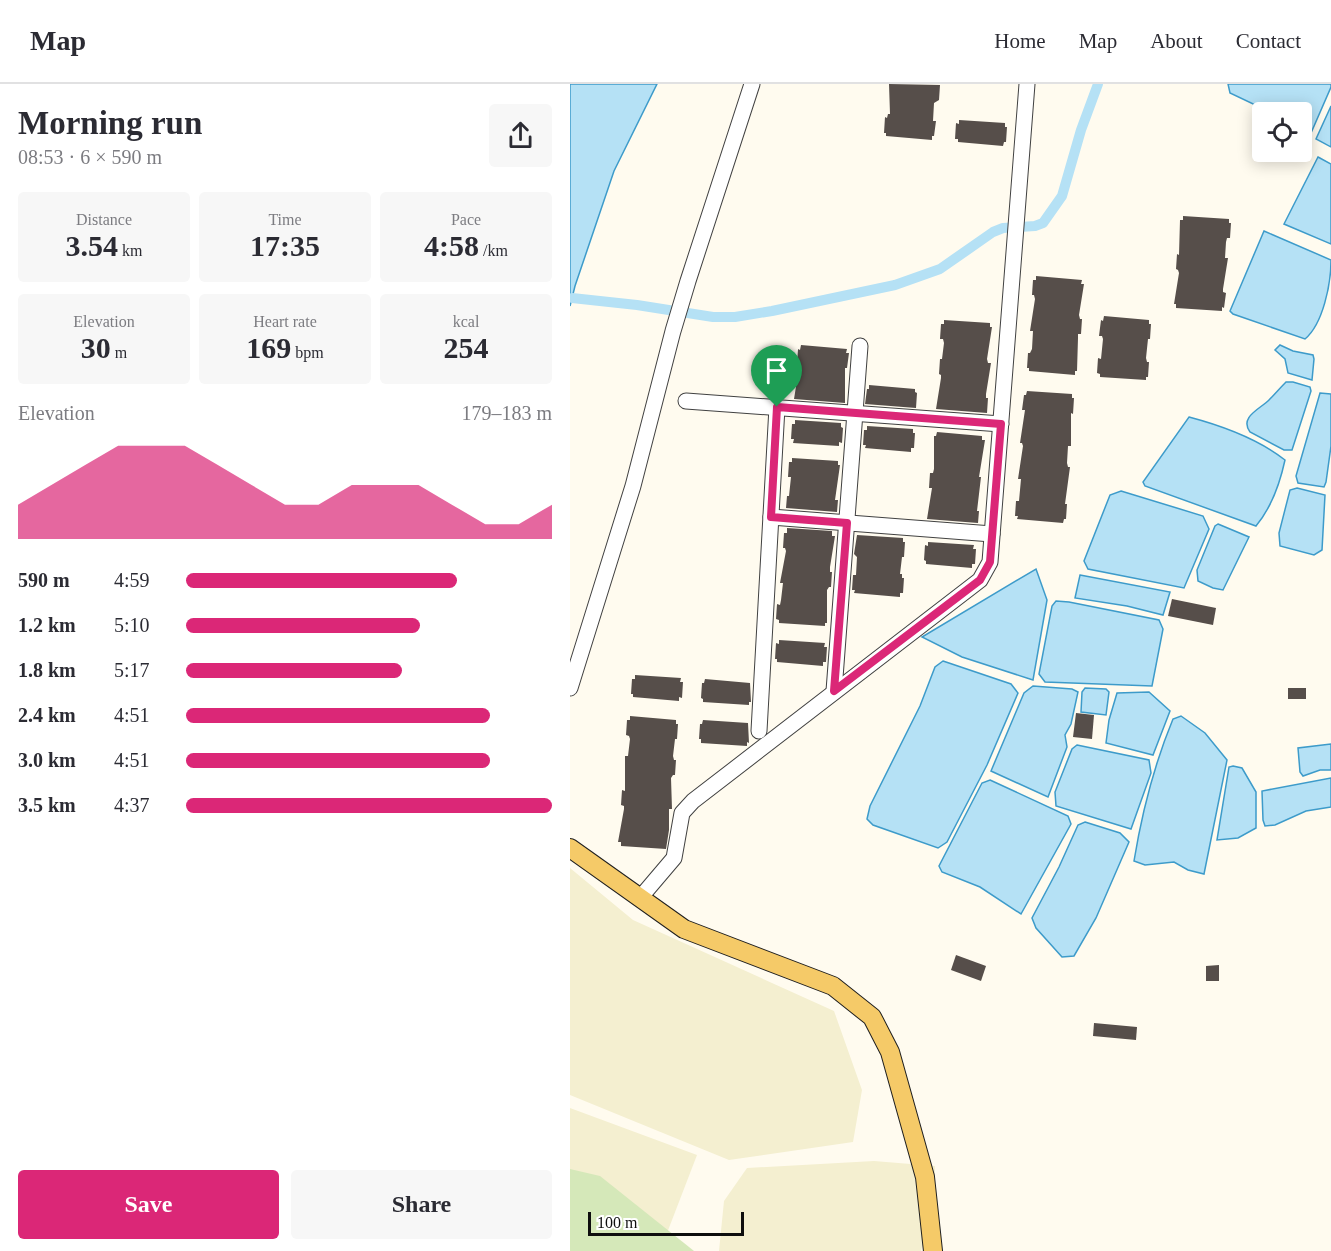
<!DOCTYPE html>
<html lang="en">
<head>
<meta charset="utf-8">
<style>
  body { margin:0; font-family:Georgia,serif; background:#f7f7f7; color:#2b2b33; height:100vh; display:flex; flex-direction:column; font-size:22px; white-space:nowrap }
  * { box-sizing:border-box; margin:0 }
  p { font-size:20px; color:#7c7c81 }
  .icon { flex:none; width:33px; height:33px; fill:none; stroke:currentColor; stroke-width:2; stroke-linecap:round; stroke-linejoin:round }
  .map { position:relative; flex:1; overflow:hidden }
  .panel { display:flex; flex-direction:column; background:#fff; width:570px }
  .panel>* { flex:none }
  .tools { position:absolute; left:682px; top:18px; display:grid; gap:12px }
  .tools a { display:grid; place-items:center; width:60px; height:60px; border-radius:6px; background:#fff; box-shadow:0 3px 15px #0003; font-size:30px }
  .scale { position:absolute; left:18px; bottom:15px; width:156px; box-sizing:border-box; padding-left:6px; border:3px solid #0e0e0e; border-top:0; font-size:16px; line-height:21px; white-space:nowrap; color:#0e0e0e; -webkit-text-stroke:4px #fff; paint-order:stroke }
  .pin { position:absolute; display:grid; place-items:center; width:51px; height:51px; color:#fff; margin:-62px -26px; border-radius:50% 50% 50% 0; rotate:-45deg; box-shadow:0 0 6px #0007 }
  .pin .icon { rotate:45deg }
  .round { display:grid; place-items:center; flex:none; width:63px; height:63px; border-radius:6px; background:#f7f7f7 }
  .summary { display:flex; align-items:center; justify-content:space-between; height:102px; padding:0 18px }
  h1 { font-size:33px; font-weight:800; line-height:45px }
  .stats { display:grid; grid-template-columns:repeat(3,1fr); gap:9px; height:102px; padding:6px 18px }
  .stats div { display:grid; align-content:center; border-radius:6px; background:#f7f7f7; text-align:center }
  .stats b { font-size:30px; font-weight:800 }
  .stats small { font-size:16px; font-weight:400 }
  .stats p { font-size:16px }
  .chart { height:168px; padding:12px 18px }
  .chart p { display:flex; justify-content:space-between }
  .chart svg { width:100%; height:108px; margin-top:6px; fill:#db2777; opacity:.7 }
  .button { display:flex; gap:12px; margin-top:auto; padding:12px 18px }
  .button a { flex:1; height:69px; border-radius:6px; background:#db2777; color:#fff; font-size:24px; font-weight:800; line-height:69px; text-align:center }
  .button a+a { background:#f7f7f7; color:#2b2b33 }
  ul { padding:0 18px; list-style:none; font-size:20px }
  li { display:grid; grid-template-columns:96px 72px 1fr; align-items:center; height:45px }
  li i { height:15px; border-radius:8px; background:#db2777 }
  header { display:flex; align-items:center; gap:36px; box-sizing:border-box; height:84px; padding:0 30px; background:#fff; border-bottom:2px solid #e1e1e2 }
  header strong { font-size:28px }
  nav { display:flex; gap:33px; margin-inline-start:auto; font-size:21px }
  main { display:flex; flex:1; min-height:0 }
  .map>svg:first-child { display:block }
  .farmland { fill:#f4efd0 }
  .green { fill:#d5e8b9 }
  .water { fill:#b5e1f5; stroke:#3d9bca; stroke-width:1.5 }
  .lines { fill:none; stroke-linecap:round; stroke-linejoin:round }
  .canal { stroke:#b5e1f5; stroke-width:10 }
  .building { fill:#564e4a }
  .minor-casing { stroke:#414141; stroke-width:17 }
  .major-casing { stroke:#1f1f1f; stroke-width:20 }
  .minor { stroke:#fff; stroke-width:15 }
  .major { stroke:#f5ca68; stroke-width:18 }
  .route-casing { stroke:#fff; stroke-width:12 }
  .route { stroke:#db2777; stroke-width:8 }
</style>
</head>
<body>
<header>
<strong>Map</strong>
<nav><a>Home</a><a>Map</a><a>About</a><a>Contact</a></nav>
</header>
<main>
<section class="panel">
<div class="summary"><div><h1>Morning run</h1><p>08:53 · 6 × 590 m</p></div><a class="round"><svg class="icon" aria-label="share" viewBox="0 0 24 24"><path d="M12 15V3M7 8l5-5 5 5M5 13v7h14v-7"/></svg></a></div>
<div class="stats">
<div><p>Distance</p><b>3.54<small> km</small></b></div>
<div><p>Time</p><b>17:35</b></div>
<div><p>Pace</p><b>4:58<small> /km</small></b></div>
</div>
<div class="stats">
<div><p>Elevation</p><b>30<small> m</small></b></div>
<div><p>Heart rate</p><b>169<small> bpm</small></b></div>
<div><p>kcal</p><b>254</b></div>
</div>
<div class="chart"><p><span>Elevation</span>179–183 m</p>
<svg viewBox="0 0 160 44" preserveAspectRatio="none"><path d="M0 44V30L10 22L20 14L30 6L40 6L50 6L60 14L70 22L80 30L90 30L100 22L110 22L120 22L130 30L140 38L150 38L160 30V44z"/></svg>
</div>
<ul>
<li><b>590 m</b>4:59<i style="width:74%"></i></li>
<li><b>1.2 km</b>5:10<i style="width:64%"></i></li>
<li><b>1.8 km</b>5:17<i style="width:59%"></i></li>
<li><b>2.4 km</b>4:51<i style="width:83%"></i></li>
<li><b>3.0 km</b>4:51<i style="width:83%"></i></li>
<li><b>3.5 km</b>4:37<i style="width:100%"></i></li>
</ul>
<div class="button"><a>Save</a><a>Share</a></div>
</section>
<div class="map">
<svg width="761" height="1167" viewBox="0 0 761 1167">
  <rect width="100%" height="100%" fill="#fffbef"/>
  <g class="farmland">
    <path d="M0 784 63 836 264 927 292 1006 283 1058 159 1076 0 1011Z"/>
    <path d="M0 1024 127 1071 97 1149 0 1167Z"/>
    <path d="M304 1077 365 1082V1119L351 1167H149L154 1117 177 1084Z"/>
  </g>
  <path class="green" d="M0 1085 30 1092 124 1167H0Z"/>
  <g class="water">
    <path d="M0 0H87L44 87 5 202 0 222Z"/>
    <path d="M658 0H761V3L741 49 732 45V28H700L660 9Z"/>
    <path d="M761 22V63L746 55Z"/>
    <path d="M748 73 761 80V160L714 140Z"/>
    <path d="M694 147 761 176C761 200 753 240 735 255L663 230 660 227Z"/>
    <path d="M710 261 723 267 743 271 744 275 742 296 718 289 715 275 705 266Z"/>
    <path d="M716 298H723L740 303 741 307 722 366H714L680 348C669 333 690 325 699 316 705 310 710 304 716 298Z"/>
    <path d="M750 309 761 310V362L756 398 754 403 728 399 726 392Z"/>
    <path d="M619 333C653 342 687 354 715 376 710 399 701 424 686 442L575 402 573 398Z"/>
    <path d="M727 404 755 411 752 466 744 471 710 462 709 449 720 406Z"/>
    <path d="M551 407 633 432 639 445 614 504 518 485 514 477 540 411Z"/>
    <path d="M648 440 679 453 653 506 643 504 628 497 627 486 645 442Z"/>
    <path d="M466 485 477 516 463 596 392 573 352 553Z"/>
    <path d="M510 491 600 508 593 531 557 522 505 514Z"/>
    <path d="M486 517 499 518 589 536 593 545 582 602 475 598 469 590 482 522Z"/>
    <path d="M373 577 441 600 448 609 417 681 377 758 368 764 303 741 297 735 300 722 350 622 365 583Z"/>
    <path d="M463 602 502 605 508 608 501 640 495 651 497 663 478 713 421 687 454 609Z"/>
    <path d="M515 604 536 605 539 608 536 631 511 628 512 608Z"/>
    <path d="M579 608 600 627 583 671 536 659 539 636 547 609Z"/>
    <path d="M611 632 635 649 657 676 634 790 618 786 604 778 575 781 564 777C572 728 584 681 603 635Z"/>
    <path d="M761 660V686H750L733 692 730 688 728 664Z"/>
    <path d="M507 661 579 676 581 689 561 745 486 722 485 708 502 665Z"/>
    <path d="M663 682 672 684 686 708V744L668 754 647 756 659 683Z"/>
    <path d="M761 694V723L736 727 705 741 695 742 693 736 692 707Z"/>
    <path d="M420 696 498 732 501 740 451 830 410 803 372 788 369 782 412 699Z"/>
    <path d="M515 738 550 749 559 758 526 834 504 872 492 873 466 844 462 834 489 783 508 741Z"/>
  </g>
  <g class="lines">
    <path class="canal" d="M2 214 67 221 143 233H165L202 227 325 201 370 185 423 148 433 144 465 142 473 139 492 112 511 46 528 0"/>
  </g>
  <g class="building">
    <path d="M319 0 370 1 369 16 364 19 363 37H366L364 52H362V56L316 52V49H314L315 33 317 34 318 30H320Z"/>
    <path d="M389 36 435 39V43H437L436 58H434L433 62 388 58V55H385L386 39 389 40Z"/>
    <path d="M613 132 659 135V139H661L660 154H657L656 158 655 174H658L653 205V208L656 209 654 224 652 223V227L606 224V220H604L609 189 608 186 606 185 607 170 609 171 610 136H613Z"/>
    <path d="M466 192 512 196 511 200H514L509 231 510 235H512L511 250H508V254L507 287H505V291L459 287V284H457L458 269H460L462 265 463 247H460L465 215 464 211H462L463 196H466Z"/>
    <path d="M534 232 579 236V240H581L580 255H578L576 274 577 278H579L578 293H576V296L530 293V290L527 289 528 274 531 275 533 255 532 252H529L531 236 533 237Z"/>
    <path d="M374 236 420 239V243H422L417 275 418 279H421L416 310V314H418L417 329 366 325 371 294V291L369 290 370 275H372L374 259 373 255H370L371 240H374Z"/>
    <path d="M231 261 277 265 276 269H279L277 284H275V319L224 315 229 284V281L227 280 228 265 230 266Z"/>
    <path d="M299 301 345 305V308L347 309 346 324 295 320 297 305H299Z"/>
    <path d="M457 307 502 310V314H504L503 330 501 329V362H498L497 379 498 383H500L495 420H497L496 435H494L493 439 447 435 448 432H445L446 417H449L451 395H448L453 362 452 359H450L455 326H452L454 311H456Z"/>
    <path d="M225 336 271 339V343L273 344 272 359 269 358V362L223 359 224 355H221L222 340H225Z"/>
    <path d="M297 342 343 345V349H345L344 364H341V368L295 364 296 361H293L294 346H297Z"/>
    <path d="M367 348 412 352V356H415L409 393H411L407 427H409L408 439 357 435 362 404H359L360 389H363L364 385V352H366Z"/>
    <path d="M222 374 268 377V381H270L265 416H268L267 428 216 424 217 412H219L221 393H218L219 378H222Z"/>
    <path d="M217 444 262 447V452H265L260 483V488H262L261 503H259L257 506V539H255V542L209 539V536L206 535 207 520 210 521 211 516 213 499H210L216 467 215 464H213L214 449H217Z"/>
    <path d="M287 451 333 454V458H335L334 473H332L330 490H332V494H334L333 509H330V513L284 509 285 506H282L283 491H286L287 473 284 470Z"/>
    <path d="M358 458 404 461 403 465H406L405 480H402V484L356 480V477L354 476 355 461 358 462Z"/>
    <path d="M602 515 646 524 643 541 598 532Z"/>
    <path d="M209 556 255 559 254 563H257L256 578H253V582L207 578V575H205L206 559 209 560Z"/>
    <path d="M65 591 111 594 110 598H113L112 614 109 613V617L63 613V610H61L62 595H65Z"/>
    <path d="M135 595 180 599 181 618H179V621L133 618V615L131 614 132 599H134Z"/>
    <rect x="718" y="604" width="18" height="11"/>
    <path d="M506 629 524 631 522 655 503 653Z"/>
    <path d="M60 632 106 636V640H108L107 655H105L103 672 104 676H106L105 691H103L101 694 102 725H99V746L96 765 51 762V758H48L54 725V722L51 721 52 706 55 707V672H58L60 655 59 652 56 651 57 636H60Z"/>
    <path d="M133 636 178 639 179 659 177 658V662L131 659V655H129L130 640H132Z"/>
    <path d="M386 871 416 882 411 897 381 886Z"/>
    <path d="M649 881V897H636V882Z"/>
    <path d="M524 939 567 943 566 956 523 952Z"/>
  </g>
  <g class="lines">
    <g class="minor-casing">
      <g id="minor">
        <path d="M116 317 431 340"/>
        <path d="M201 433 422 450"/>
        <path d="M0 604 63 402 103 247 118 197 182 0"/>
        <path d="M264 607 290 262"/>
        <path d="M189 647 207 323"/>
        <path d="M70 814 104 774 112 729 123 717 410 496 420 478 457 0"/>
      </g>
    </g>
    <g class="major-casing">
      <path id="major" d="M0 764 114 845 263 902 302 933 320 968 355 1093 363 1167"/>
    </g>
    <use href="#minor" class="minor"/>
    <use href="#major" class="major"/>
  </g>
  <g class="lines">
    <g class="route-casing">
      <path id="route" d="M207 323 431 340 420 478 410 496 264 607 277 439 201 433Z"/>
    </g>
    <use href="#route" class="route"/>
  </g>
</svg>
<div class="tools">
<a><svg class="icon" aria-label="locate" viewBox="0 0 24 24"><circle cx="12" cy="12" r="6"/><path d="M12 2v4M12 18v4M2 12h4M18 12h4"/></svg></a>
</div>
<div class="scale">100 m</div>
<div class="pin" style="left:207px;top:323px;background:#1e9e55"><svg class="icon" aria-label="arrive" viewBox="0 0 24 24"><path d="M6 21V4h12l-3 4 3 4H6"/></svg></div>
</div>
</main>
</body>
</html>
